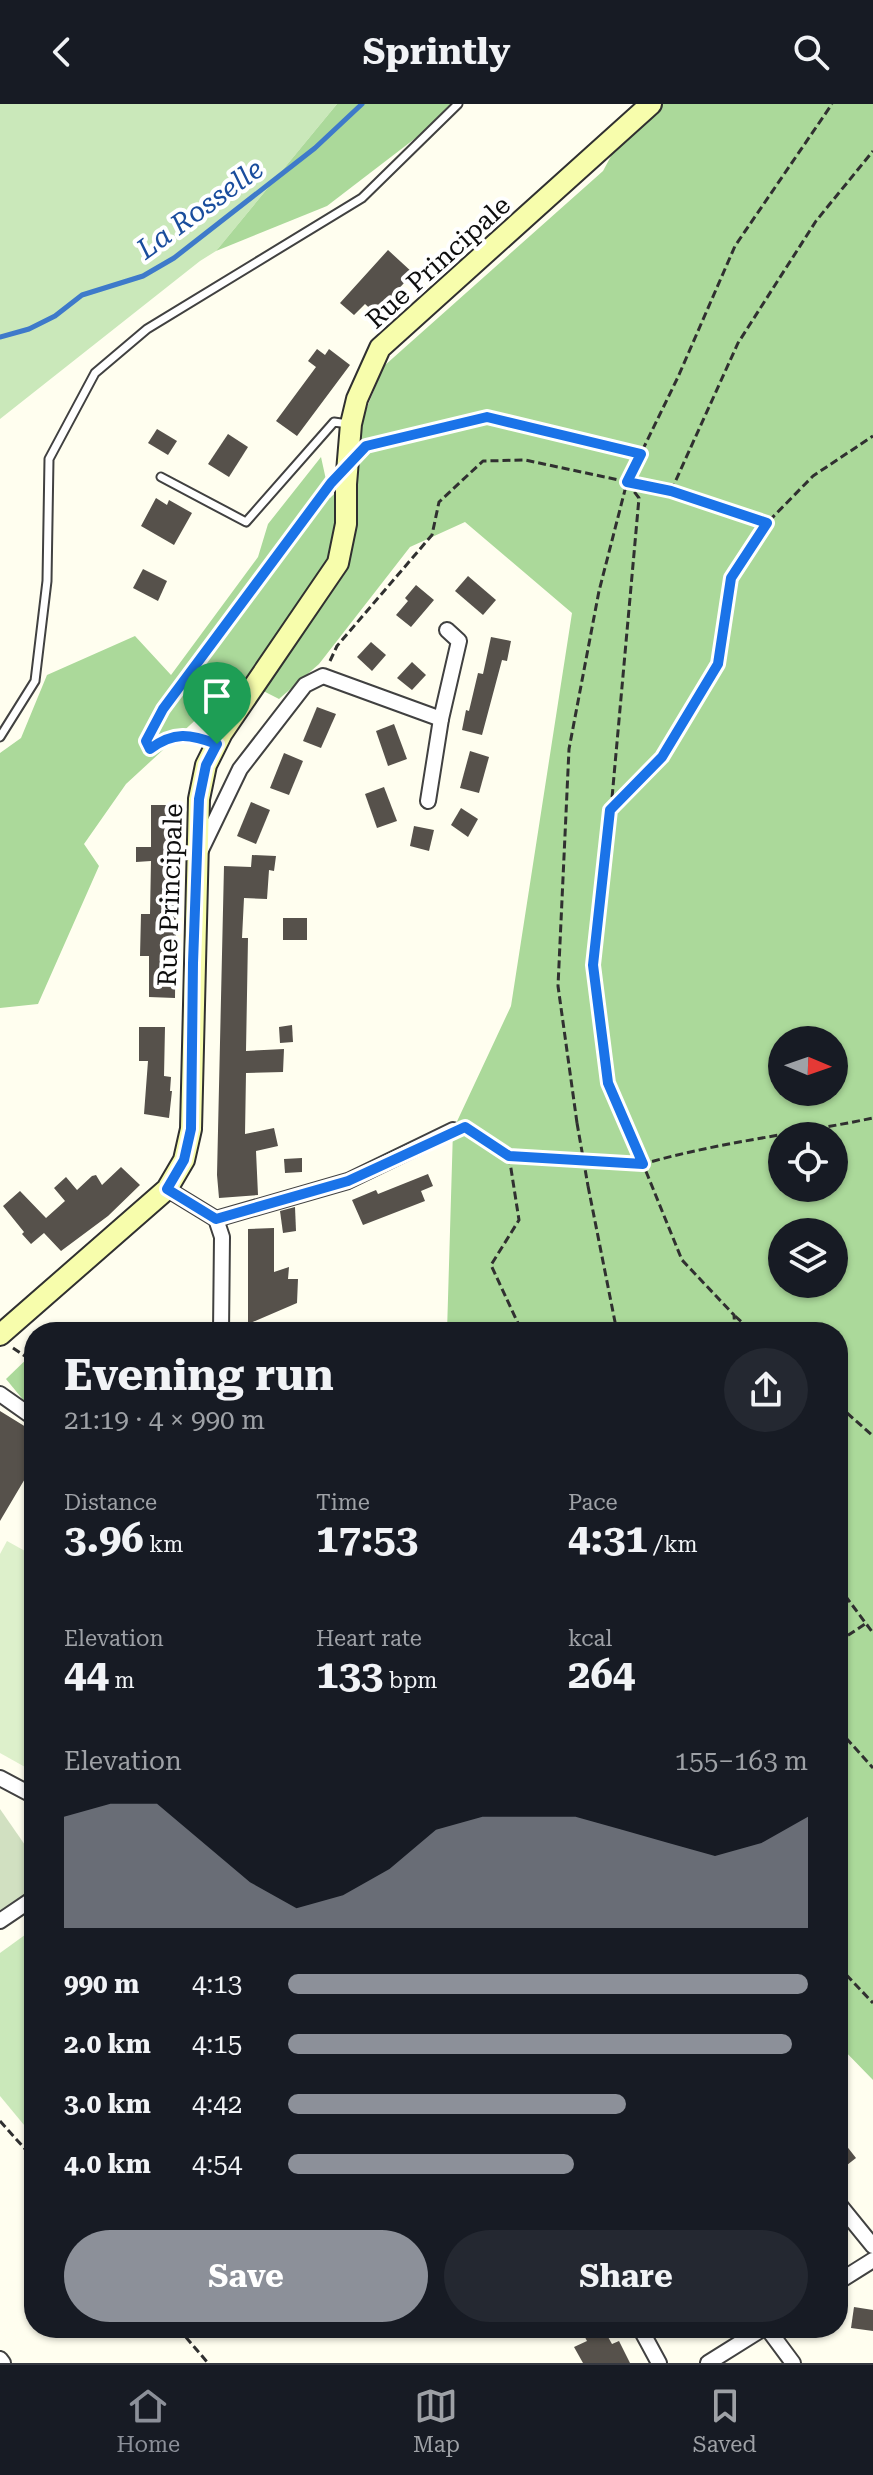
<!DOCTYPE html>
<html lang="en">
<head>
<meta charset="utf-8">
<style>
  body { margin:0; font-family:"Roboto Serif",serif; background:#242831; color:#f1f3f6; height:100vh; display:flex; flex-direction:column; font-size:30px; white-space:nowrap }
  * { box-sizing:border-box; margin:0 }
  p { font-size:26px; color:#9ea1a6 }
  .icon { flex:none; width:44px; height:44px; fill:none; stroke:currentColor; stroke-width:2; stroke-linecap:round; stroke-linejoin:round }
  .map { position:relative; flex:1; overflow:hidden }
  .sheet { position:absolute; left:24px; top:1218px; width:824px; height:1016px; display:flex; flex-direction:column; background:#171b24; border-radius:32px; box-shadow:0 2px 6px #0004 }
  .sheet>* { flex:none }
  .needle { width:52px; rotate:92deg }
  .fabs { position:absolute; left:768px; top:922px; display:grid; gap:16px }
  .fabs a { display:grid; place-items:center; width:80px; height:80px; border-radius:50%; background:#171b24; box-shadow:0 2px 6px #0004; font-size:40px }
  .pin { position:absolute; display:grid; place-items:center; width:68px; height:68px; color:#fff; margin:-82px -34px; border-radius:50% 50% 50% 0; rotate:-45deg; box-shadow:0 0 8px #0007 }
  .pin .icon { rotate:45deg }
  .round { display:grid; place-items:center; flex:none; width:84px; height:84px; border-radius:42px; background:#242831 }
  .overview { display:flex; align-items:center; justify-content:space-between; height:136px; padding:0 40px }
  h1 { font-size:44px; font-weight:700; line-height:60px }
  .figures { display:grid; grid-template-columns:repeat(3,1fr); gap:12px; height:136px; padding:8px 40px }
  .figures div { display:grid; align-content:center }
  .figures b { font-size:40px; font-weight:700 }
  .figures small { font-size:22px; font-weight:400 }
  .figures p { font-size:22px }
  .chart { height:224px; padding:16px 40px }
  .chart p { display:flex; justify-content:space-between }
  .chart svg { width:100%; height:144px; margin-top:8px; fill:#8c9099; opacity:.7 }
  .primary-button { display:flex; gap:16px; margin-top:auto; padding:16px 40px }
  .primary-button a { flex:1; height:92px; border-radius:48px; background:#8c9099; color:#fff; font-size:32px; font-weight:700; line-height:92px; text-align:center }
  .primary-button a+a { background:#242831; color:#f1f3f6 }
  ul { padding:0 40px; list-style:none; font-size:26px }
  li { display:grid; grid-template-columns:128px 96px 1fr; align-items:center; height:60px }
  li i { height:20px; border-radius:10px; background:#8c9099 }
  header { display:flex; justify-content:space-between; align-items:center; height:104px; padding:0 40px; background:#171b24; font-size:36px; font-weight:700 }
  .tabs { display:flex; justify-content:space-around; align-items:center; height:112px; border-top:2px solid #363941; background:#171b24; font-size:22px; color:#9ea1a6 }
  .tabs a { display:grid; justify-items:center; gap:4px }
  .tabs .active { color:#8c9099 }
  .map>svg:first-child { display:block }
  .green { fill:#cae8ba }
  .forest { fill:#abd99a; fill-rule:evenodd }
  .cemetery { fill:#d1e0c1 }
  .pitch { fill:#ddf0cb }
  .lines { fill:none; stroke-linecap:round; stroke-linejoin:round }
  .stream { stroke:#3e7aca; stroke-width:5 }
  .building { fill:#56514b }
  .service-casing { stroke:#414141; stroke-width:11 }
  .minor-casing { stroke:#414141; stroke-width:18 }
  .secondary-casing { stroke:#303030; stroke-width:24 }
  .path { stroke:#303030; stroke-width:3; stroke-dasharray:8 4; stroke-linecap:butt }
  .service { stroke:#fff; stroke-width:7 }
  .minor { stroke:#fff; stroke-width:14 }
  .secondary { stroke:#f7fdac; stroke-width:20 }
  .path-bridge { stroke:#303030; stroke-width:3; stroke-dasharray:8 4; stroke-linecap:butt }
  .route-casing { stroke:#fff; stroke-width:16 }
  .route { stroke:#1a73e8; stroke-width:10 }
  .labels { text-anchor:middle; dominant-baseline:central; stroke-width:8; stroke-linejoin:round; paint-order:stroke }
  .street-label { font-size:26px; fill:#0e0e0e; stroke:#fff }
  .water-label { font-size:28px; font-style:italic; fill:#1a4d9d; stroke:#fff }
</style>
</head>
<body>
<header><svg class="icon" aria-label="back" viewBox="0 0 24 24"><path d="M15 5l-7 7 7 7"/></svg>Sprintly<svg class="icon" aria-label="search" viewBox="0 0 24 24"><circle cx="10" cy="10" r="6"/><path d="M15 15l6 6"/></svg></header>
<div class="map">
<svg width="873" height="2259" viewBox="0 0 873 2259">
  <rect width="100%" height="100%" fill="#fffeef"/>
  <g class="green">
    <path d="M0 0H337L216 147 200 157 0 315Z"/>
    <path d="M29 1828 34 1835V2033L0 1992V1849Z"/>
  </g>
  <g class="forest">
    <path d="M337 0H460L327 102 216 147Z"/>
    <path d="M639 0H873V1976L838 1940V1228H447L453 1026 511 902 572 509 465 418 410 443 319 560 279 595 240 575 126 680 84 740 99 762 38 900 0 904V649L21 634 47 571 135 532 171 571 258 453 268 420 321 353 330 394 359 366 363 313 384 262 603 67ZM782 936H834V988H782ZM782 1032H834V1084H782ZM782 1128H834V1180H782Z"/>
    <path d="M34 1248V1309L6 1275Z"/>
  </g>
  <path class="cemetery" d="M0 1705 34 1754V1787L0 1810Z"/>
  <path class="pitch" d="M7 1437 34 1452V1668L0 1649V1450Z"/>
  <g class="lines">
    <path class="stream" d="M0 233 29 225 55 212 82 191 143 172 174 154 315 44 362 0"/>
  </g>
  <g class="building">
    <path d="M388 146 413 169 376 210 365 200 354 211 340 199Z"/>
    <path d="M317 245 325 251 329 245 350 261 297 332 276 317 316 263 308 257Z"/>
    <path d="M157 325 177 337 168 351 148 339Z"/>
    <path d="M228 330 248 343 229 373 208 360Z"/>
    <path d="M156 394 167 401 169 396 192 409 174 441 141 422Z"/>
    <path d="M143 465 167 477 158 497 133 484Z"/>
    <path d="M468 472 496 496 483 511 455 487Z"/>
    <path d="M416 481 434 496 411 523 396 511 408 497 405 494Z"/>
    <path d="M491 533 511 537 507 557 502 556 482 631 462 626 466 606 469 607 478 569 483 570Z"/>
    <path d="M371 538 386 551 372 567 357 553Z"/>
    <path d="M412 558 426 571 412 586 397 574Z"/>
    <path d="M317 603 336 610 321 644 303 637Z"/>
    <path d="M394 620 407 655 388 662 376 627Z"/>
    <path d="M470 647 489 653 479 689 460 684Z"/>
    <path d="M284 649 303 657 289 691 270 684Z"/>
    <path d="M384 683 397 717 377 724 365 690Z"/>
    <path d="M251 698 270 706 256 740 237 732Z"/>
    <path d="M151 701H177L175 894 149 893V852H140L141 810H150L151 757 136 758V743H151Z"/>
    <path d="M461 704 478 715 468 733 451 721Z"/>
    <path d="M414 722 434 726 429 747 410 742Z"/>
    <path d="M252 751 276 752 274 767 269 766 267 795 244 794 242 834H248L246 947 284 945 283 968 246 969 245 1030 274 1024 278 1042 256 1047 258 1091 219 1094 217 1071 224 762 251 763Z"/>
    <rect x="283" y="814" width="24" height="22"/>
    <path d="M292 921 293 938 280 939 279 923Z"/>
    <path d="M139 923H165L164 972 171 973 170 987H172L169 1014 144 1010 148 957H139Z"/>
    <path d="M302 1054V1068L285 1069 284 1055Z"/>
    <path d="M121 1063 140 1081 108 1112 61 1147 44 1129 31 1140 22 1130 24 1128 3 1102 20 1087 46 1114 65 1097 54 1084 66 1073 77 1086 92 1072 96 1071 102 1081Z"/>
    <path d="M428 1070 433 1082 421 1087 425 1097 363 1121 352 1096 376 1086 378 1090Z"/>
    <path d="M295 1103 296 1127 283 1129 280 1107Z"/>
    <path d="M274 1124V1168L289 1163 288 1175H298L297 1199 248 1220V1125Z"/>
    <path d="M0 1307 34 1328V1377L26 1373 0 1417Z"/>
    <path d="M838 2031 856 2054 838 2068Z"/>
    <path d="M854 2203 873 2206V2227L851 2224Z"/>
    <path d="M580 2224H603L612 2240 619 2237 630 2259H583L574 2243 587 2237Z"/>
  </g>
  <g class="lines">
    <g class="service-casing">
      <g id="service">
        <path d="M161 373 246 418 334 318 348 320"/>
        <path d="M0 633 35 577 47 477 49 355 95 269 147 225 362 94 458 0"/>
      </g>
    </g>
    <g class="minor-casing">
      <g id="minor">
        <path d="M428 697 441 615 459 537 447 526"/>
        <path d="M200 748 240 665 305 581 323 572 441 615"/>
        <path d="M167 1085 216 1115 222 1133 221 1228"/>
        <path d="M216 1115 348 1077 453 1026"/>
        <path d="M0 1290 34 1314"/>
        <path d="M0 1674 34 1692"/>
        <path d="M0 1817 34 1794"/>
        <path d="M838 2099 873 2142"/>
        <path d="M838 2178 873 2156"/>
        <path d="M640 2224 659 2259"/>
        <path d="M767 2224 793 2259"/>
        <path d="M0 2255 3 2259"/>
        <path d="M708 2259 764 2224"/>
      </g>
    </g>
    <g class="secondary-casing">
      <path id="secondary" d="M0 1231 167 1085 184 1056 191 1025 199 695 206 661 222 629 338 459 346 420V380L351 320 357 295 380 244 651 0"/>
    </g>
    <g class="path">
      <path d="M366 342 487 313 641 350"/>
      <path d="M671 387 738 239 816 117 873 47"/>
      <path d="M767 419 731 474 718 560 662 653 610 706 593 861 608 979 643 1060C719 1038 796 1030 873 1014"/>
      <path d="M330 557 337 542 432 431 439 398 483 357 525 356 671 387 767 419 813 372 873 332"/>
      <path d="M198 633C182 627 163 636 150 645L146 637 163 605 327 385"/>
      <path d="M611 705 639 394 627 378"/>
      <path d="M577 1019 558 882 569 645 599 487 627 378 678 273 735 142 832 0"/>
      <path d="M467 1025 509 1052 643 1060 682 1156 734 1211 735 1228"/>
      <path d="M509 1052 519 1116 491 1161 522 1228"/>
      <path d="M588 1082 617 1228"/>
      <path d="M735 1212 753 1228"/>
      <path d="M13 1244 34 1258"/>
      <path d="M838 1301 873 1332"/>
      <path d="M838 1482 873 1529"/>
      <path d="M838 1538 865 1520"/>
      <path d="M838 1625 873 1664"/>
      <path d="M838 1862 873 1899"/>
      <path d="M0 2017 34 2055"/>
      <path d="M178 2224 208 2259"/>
    </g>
    <use href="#service" class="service"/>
    <use href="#minor" class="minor"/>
    <use href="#secondary" class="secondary"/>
    <g class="path-bridge">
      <path d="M331 379 366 342"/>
      <path d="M577 1019 588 1082"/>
    </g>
  </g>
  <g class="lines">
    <g class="route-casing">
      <path id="route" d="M487 313 641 350 627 378 671 387 767 419 731 474 718 560 662 653 610 706 593 861 608 979 643 1060 509 1052 465 1023 348 1077 216 1115 167 1085 184 1056 191 1025 193 859 199 695 206 661 217 640C190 630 174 627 150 645L146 637 163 605 331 379 366 342Z"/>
    </g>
    <use href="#route" class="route"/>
  </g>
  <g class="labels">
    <g class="street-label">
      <text transform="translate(438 158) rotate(-42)">Rue Principale</text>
      <text transform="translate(170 791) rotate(-88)">Rue Principale</text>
    </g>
    <g class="water-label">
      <text transform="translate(200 105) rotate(-36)">La Rosselle</text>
    </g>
  </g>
</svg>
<div class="fabs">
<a><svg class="needle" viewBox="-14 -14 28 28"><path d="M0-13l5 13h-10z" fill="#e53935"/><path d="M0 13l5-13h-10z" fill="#9ea1a6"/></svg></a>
<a><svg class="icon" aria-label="locate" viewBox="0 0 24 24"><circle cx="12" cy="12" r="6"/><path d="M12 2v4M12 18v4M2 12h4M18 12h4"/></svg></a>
<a><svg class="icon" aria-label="layers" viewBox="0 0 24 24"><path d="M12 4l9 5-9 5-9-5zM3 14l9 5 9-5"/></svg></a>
</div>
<div class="pin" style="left:217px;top:640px;background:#1e9e55"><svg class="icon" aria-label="arrive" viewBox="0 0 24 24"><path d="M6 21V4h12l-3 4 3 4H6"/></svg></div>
<section class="sheet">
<div class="overview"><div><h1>Evening run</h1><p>21:19 · 4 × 990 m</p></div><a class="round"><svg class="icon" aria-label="share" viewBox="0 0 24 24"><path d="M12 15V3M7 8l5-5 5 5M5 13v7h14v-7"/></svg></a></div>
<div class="figures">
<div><p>Distance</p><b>3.96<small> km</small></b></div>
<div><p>Time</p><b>17:53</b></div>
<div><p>Pace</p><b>4:31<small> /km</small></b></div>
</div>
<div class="figures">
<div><p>Elevation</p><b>44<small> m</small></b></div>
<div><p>Heart rate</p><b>133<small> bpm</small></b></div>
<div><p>kcal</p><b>264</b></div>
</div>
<div class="chart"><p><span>Elevation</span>155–163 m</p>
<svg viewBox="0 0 160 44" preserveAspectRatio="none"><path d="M0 44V10L10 6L20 6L30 18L40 30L50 38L60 34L70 26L80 14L90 10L100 10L110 10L120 14L130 18L140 22L150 18L160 10V44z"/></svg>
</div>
<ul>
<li><b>990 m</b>4:13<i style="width:100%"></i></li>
<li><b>2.0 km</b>4:15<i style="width:97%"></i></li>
<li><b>3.0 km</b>4:42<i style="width:65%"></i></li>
<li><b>4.0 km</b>4:54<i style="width:55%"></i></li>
</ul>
<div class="primary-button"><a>Save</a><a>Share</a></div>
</section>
</div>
<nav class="tabs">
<a class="active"><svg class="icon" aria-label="home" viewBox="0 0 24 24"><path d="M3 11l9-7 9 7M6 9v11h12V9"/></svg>Home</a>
<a><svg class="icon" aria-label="map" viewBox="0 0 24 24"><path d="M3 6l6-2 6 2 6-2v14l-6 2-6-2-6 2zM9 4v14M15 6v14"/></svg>Map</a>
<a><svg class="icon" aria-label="saved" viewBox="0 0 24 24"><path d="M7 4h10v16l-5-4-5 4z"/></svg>Saved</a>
</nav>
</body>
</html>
